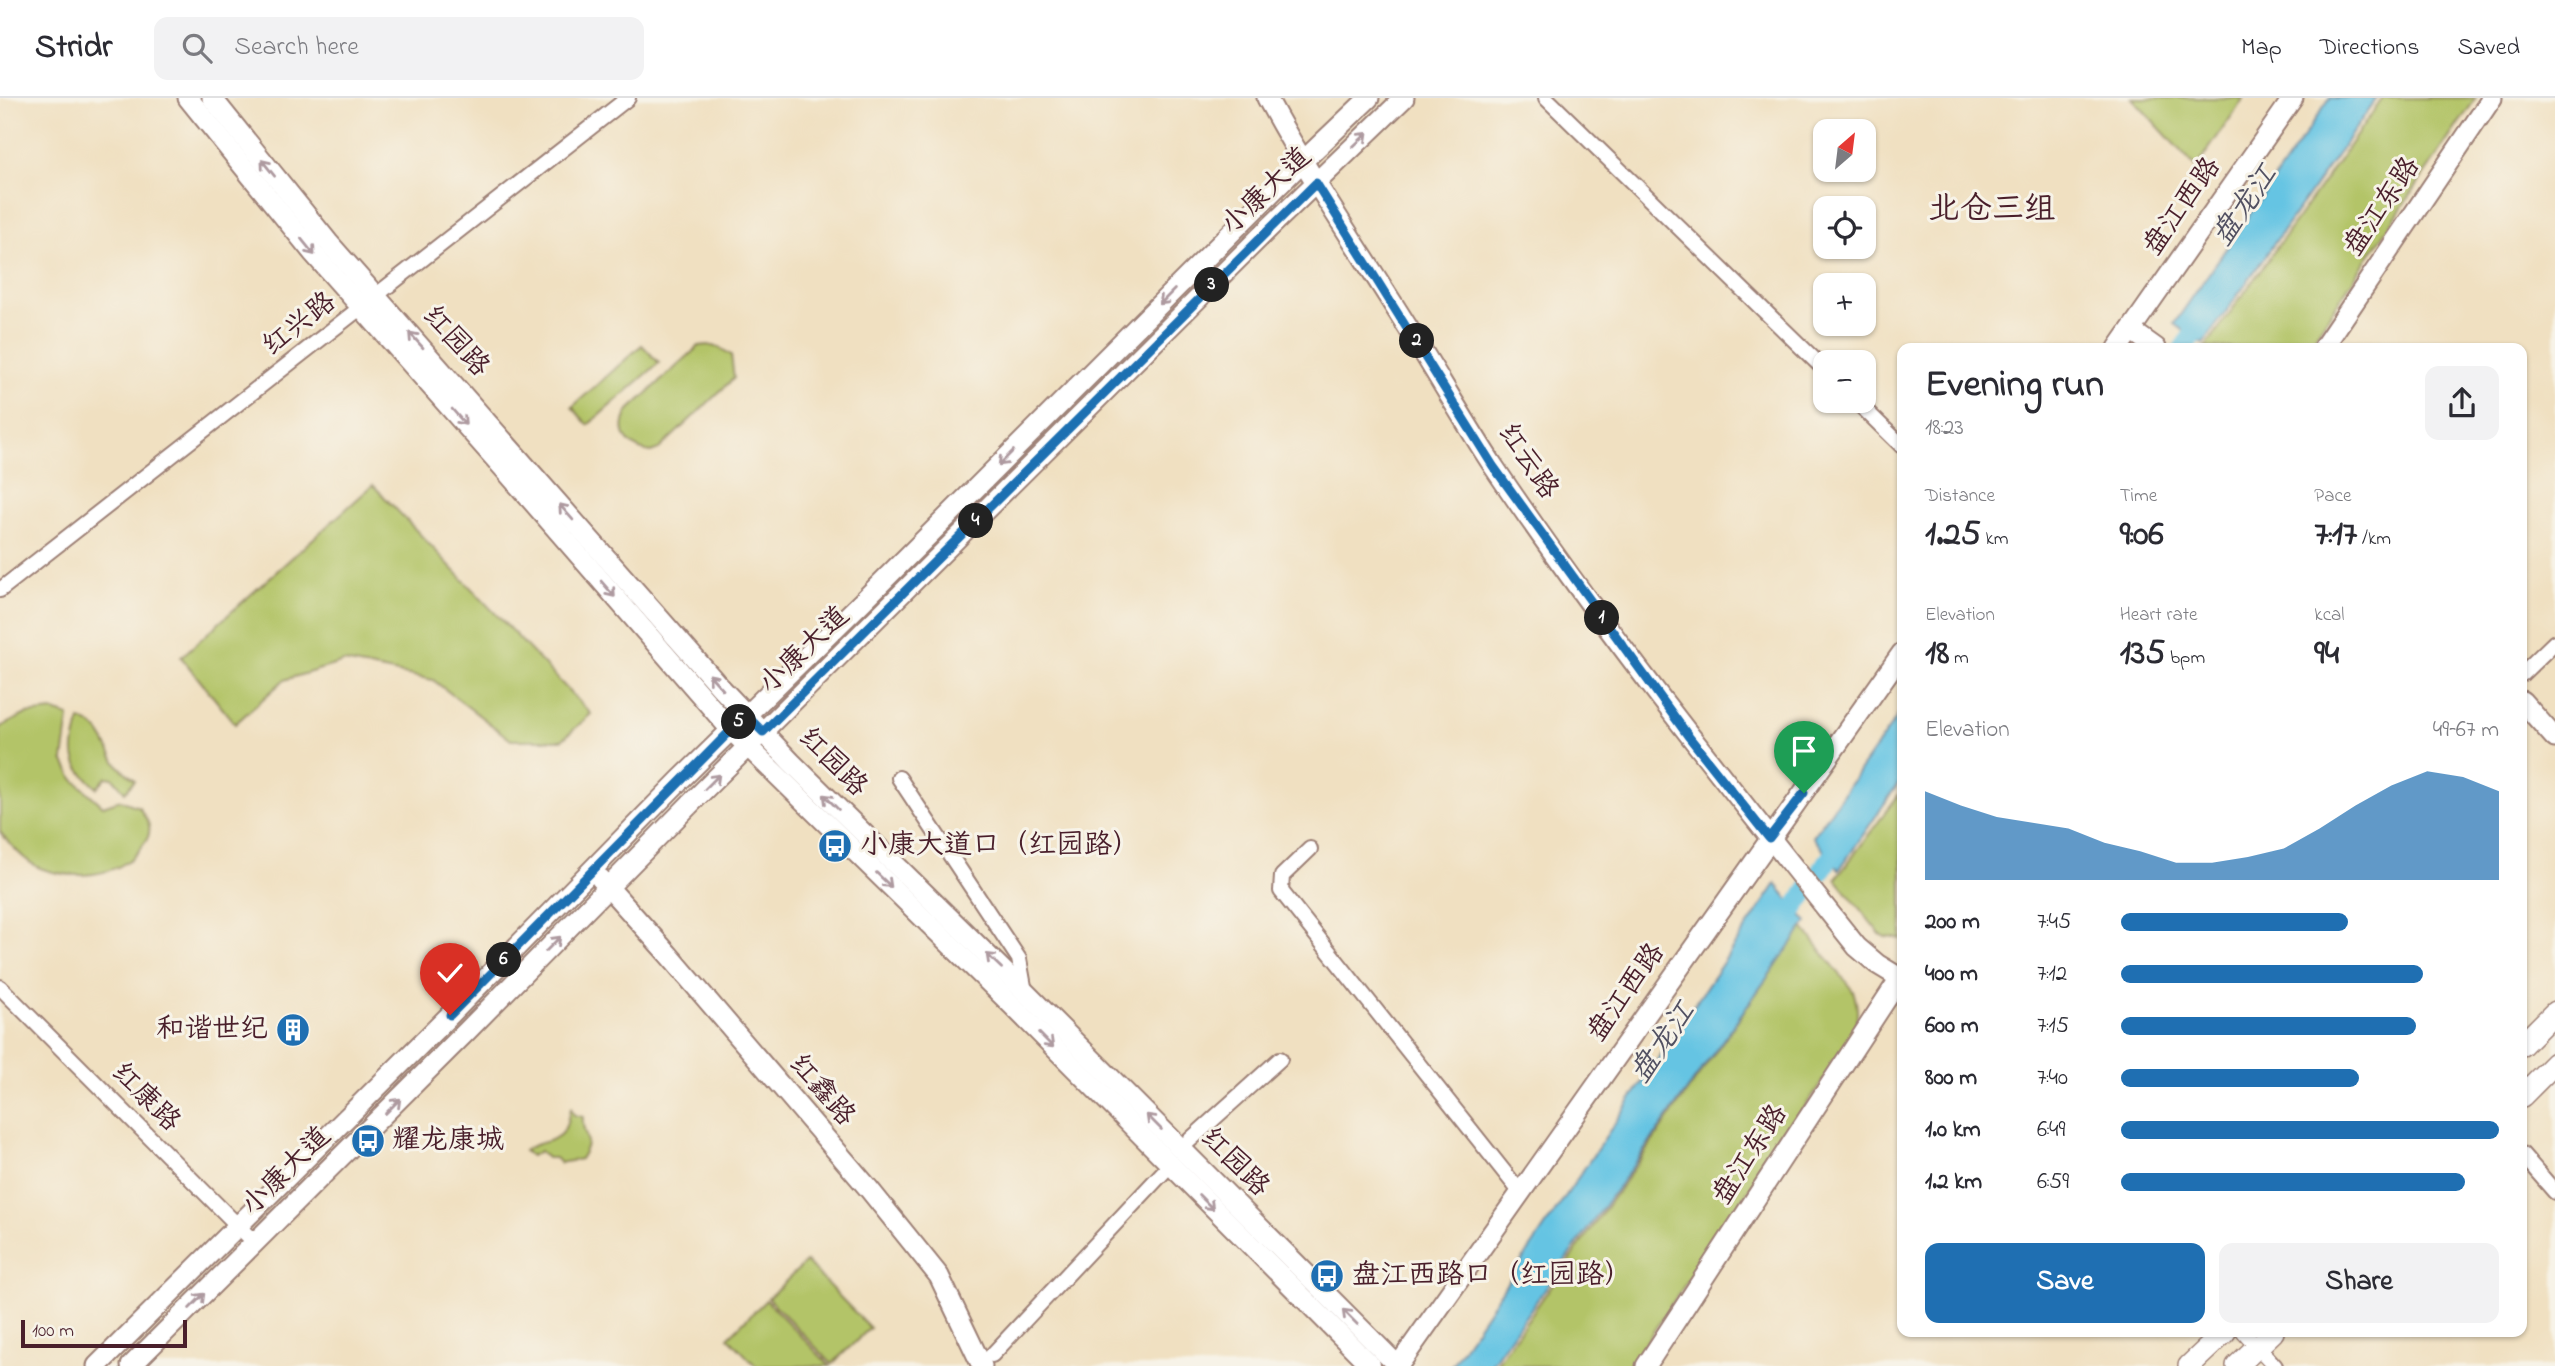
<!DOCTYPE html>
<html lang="en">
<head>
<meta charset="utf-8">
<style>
  body { margin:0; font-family:"Indie Flower","LXGW WenKai TC",sans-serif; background:#f2f2f3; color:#2b2b33; height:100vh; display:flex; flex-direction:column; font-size:26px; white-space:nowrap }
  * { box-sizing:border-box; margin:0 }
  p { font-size:23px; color:#7c7c81 }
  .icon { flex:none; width:38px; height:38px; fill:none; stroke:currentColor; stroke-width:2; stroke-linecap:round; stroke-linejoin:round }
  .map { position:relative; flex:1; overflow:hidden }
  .details { position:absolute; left:1897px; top:245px; width:630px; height:994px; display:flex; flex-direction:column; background:#fff; border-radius:14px; box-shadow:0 2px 5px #0004 }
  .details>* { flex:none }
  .needle { width:46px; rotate:28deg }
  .tools { position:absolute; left:1813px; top:21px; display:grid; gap:14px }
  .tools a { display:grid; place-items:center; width:63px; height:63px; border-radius:14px; background:#fff; box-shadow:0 2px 5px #0004; font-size:35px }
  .scale { position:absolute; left:21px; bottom:18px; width:166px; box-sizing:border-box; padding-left:7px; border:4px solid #4a1f2b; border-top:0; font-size:19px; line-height:24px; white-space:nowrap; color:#4a1f2b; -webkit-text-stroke:5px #f7f3e8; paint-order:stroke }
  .pin { position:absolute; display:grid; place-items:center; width:60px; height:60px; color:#fff; margin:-72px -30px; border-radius:50% 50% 50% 0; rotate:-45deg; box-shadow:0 0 7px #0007 }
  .pin .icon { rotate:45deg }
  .km { position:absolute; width:35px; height:35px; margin:-18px; border-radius:50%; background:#222; color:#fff; font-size:19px; line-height:35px; text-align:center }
  .round { display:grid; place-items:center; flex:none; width:74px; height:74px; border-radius:14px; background:#f2f2f3 }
  .summary { display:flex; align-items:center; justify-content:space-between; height:119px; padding:0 28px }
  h1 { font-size:38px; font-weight:700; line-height:52px }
  .figures { display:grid; grid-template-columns:repeat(3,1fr); gap:10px; height:119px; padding:7px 28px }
  .figures div { display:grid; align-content:center }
  .figures b { font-size:35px; font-weight:700 }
  .figures small { font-size:19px; font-weight:400 }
  .figures p { font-size:19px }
  .chart { height:196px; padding:14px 28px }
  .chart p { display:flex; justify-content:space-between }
  .chart svg { width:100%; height:126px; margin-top:7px; fill:#1f6fb2; opacity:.7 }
  .action { display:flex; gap:14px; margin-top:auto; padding:14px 28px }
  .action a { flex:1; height:80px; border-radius:14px; background:#1f6fb2; color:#fff; font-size:28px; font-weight:700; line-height:80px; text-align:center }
  .action a+a { background:#f2f2f3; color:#2b2b33 }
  ul { padding:0 28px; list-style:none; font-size:23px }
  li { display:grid; grid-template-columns:112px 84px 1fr; align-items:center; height:52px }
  li i { height:18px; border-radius:9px; background:#1f6fb2 }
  header { display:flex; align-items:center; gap:42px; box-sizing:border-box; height:98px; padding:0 35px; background:#fff; border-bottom:2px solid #e1e1e2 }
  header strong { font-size:33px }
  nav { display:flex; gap:38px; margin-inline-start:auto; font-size:24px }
  .search { width:490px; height:63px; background:#f2f2f3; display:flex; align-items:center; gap:18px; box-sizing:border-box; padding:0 24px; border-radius:14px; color:#7c7c81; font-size:26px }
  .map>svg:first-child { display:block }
  .green { fill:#b3c467; stroke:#7e7249; stroke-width:2 }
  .water { fill:#65c4e3; stroke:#587287; stroke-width:2 }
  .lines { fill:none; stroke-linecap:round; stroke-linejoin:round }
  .river { stroke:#65c4e3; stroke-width:19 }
  .street-casing { stroke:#9d8076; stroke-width:18 }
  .secondary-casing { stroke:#9d8076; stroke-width:23 }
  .primary-casing { stroke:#9d8076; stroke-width:24 }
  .street { stroke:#fff; stroke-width:14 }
  .secondary { stroke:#fff; stroke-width:19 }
  .primary { stroke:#fff; stroke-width:21 }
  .oneway { stroke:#ae9aa0 }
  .route-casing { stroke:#fff; stroke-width:14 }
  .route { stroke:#1f6fb2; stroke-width:9 }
  .labels { text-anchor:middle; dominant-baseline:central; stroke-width:6; stroke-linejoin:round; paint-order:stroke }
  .street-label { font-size:28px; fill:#4a1f2b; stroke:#f7f3e8 }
  .poi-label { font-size:28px; fill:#4a1f2b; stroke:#f7f3e8; text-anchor:start }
  .water-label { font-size:30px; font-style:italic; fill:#525162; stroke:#f7f3e8 }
  .quarter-label { font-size:32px; fill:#4a1f2b; stroke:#f7f3e8 }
</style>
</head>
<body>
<header>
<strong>Stridr</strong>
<div class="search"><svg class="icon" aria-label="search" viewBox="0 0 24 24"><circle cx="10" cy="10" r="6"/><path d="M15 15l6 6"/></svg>Search here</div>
<nav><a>Map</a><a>Directions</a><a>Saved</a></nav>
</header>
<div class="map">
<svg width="2555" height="1268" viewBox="0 0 2555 1268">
  <rect width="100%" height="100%" fill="#f7f3e8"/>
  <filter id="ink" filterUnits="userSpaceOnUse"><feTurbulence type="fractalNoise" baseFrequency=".0143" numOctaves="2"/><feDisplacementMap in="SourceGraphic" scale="14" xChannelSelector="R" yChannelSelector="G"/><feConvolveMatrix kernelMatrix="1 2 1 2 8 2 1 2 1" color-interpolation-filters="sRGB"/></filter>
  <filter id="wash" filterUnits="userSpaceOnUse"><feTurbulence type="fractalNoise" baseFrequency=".00686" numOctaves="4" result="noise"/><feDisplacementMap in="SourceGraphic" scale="28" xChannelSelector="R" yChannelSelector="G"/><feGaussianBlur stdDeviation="1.57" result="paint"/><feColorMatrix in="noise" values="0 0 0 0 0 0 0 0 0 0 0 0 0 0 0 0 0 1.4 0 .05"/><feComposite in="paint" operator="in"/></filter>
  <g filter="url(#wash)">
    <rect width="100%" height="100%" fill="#f0e0c1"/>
    <g class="green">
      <path d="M2132 0H2244L2196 70Z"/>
      <path d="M2383 0H2476L2307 250H2205Z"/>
      <path d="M642 247 659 265 588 327 572 309Z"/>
      <path d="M708 247 720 250 731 257 734 280 659 351 651 354C627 350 616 334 629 312L699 248Z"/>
      <path d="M373 387 591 616 562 642H511L433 582 344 564 284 582 235 626 181 559Z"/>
      <path d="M53 613 69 618 63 662 73 681 103 708 120 702 139 709C142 715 148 722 149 728 151 738 145 745 139 752 118 780 71 782 40 770 25 764 10 746 0 734V629L26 616Z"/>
      <path d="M80 622C101 627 105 646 115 663 120 671 128 676 135 682L125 694 113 680 106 679 97 690C70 665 70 657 80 622Z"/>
      <path d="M1902 692V841L1885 839 1880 836 1836 781Z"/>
      <path d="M1803 829 1853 893C1859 910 1858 922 1853 938L1630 1268H1495Z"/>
      <path d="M571 1010 574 1017 583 1019C581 1039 595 1039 580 1061L560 1065 555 1060H547L540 1053 531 1058 524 1053C536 1042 554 1047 564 1032 568 1025 568 1016 571 1010Z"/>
      <path d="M806 1164 870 1230 832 1266 768 1200Z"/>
      <path d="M766 1202 830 1268H756L728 1239Z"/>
    </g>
    <g class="water">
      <path d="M2330 0H2377L2203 246 2174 226Z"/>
      <path d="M1902 612V680L1839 772 1813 739Z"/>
      <path d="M1776 786 1807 824 1490 1268H1451Z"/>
    </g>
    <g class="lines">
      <g class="river">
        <path d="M2183 250 2207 217"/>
        <path d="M1781 830 1844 740"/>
      </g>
    </g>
  </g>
  <g filter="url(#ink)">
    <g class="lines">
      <g class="street-casing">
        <g id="street">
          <path d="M1546 0 1825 272"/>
          <path d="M1856 303 1902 348"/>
          <path d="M0 492 628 0"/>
          <path d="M2522 576 2555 544"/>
          <path d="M899 680 1019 861 1025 894"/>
          <path d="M1310 751 1282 778 1281 793 1521 1095"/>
          <path d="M0 889 255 1145"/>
          <path d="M1180 1051 1280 961"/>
          <path d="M2522 1056 2555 1094"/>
          <path d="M2244 1234 2275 1268"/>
          <path d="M992 1257 1170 1067"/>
        </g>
      </g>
      <g class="secondary-casing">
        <g id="secondary">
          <path d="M188 0 314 156 505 372 731 632 1012 907 1371 1268"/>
          <path d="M212 0 328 144 720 589 791 664 1025 894 1398 1268"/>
          <path d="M1267 0C1309 78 1358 150 1405 225 1435 272 1463 322 1494 369 1606 536 1732 692 1857 849L1877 866 1900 880"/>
          <path d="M2131 232 2156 250"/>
          <path d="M2118 250 2293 0"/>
          <path d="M2323 250 2492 0"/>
          <path d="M2522 603 2555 640"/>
          <path d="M600 780 668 856 869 1091 939 1178 982 1268"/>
          <path d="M97 1268 450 917 680 682 861 505 1302 64 1369 0"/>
          <path d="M131 1268 467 933 697 699 1269 130 1404 0"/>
          <path d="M1398 1268 1902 555"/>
          <path d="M1646 1268 1902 877"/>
        </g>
      </g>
      <g class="primary-casing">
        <g id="primary">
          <path d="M2522 947 2555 914"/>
          <path d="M2522 998 2555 965"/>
          <path d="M2189 1268 2225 1234"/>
          <path d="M2237 1268 2273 1234"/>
        </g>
      </g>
      <use href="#street" class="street"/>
      <use href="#secondary" class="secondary"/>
      <use href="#primary" class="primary"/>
    </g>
    <defs><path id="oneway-shaft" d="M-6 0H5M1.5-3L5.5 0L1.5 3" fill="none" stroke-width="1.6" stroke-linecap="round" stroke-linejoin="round" transform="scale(1.75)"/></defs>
    <g class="oneway">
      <use href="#oneway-shaft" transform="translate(1360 42) rotate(-44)"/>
      <use href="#oneway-shaft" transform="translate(268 70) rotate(-129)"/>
      <use href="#oneway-shaft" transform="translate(308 149) rotate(51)"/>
      <use href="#oneway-shaft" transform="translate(1167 199) rotate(135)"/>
      <use href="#oneway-shaft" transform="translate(416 242) rotate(-132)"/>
      <use href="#oneway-shaft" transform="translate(459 319) rotate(49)"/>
      <use href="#oneway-shaft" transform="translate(1006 360) rotate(135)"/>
      <use href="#oneway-shaft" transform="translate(566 414) rotate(-131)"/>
      <use href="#oneway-shaft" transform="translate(608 491) rotate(49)"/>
      <use href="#oneway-shaft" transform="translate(716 584) rotate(-132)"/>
      <use href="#oneway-shaft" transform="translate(712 684) rotate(-45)"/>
      <use href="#oneway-shaft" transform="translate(831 704) rotate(-135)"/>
      <use href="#oneway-shaft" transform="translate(884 782) rotate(44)"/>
      <use href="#oneway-shaft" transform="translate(553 846) rotate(-45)"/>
      <use href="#oneway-shaft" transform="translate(994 863) rotate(-136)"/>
      <use href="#oneway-shaft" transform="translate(1046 942) rotate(45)"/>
      <use href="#oneway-shaft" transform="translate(393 1008) rotate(-45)"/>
      <use href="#oneway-shaft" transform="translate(1154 1024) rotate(-135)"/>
      <use href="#oneway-shaft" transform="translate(1206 1104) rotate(45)"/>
      <use href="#oneway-shaft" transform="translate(197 1203) rotate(-45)"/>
      <use href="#oneway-shaft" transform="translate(1350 1219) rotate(-135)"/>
    </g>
  </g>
  <g class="lines" filter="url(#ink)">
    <g class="route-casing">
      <path id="route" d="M450 917 746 617 763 634 1316 85 1493 368 1689 639 1769 740 1804 695"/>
    </g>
    <use href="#route" class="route"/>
  </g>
  <defs>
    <g id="bus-disc" transform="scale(1.75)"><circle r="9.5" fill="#1f6fb2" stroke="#f7f3e8"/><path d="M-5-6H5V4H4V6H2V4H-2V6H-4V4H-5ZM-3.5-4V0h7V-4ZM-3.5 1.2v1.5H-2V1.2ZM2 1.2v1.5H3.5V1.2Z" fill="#fff"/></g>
    <g id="building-disc" transform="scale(1.75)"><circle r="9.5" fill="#1f6fb2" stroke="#f7f3e8"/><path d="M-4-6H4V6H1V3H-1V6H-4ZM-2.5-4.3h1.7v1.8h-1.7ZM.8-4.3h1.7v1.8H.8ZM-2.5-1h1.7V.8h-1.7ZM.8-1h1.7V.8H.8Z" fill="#fff"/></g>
  </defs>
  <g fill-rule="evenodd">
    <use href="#bus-disc" x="835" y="748"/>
    <use href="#building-disc" x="293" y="932"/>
    <use href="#bus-disc" x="368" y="1043"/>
    <use href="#bus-disc" x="1327" y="1178"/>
  </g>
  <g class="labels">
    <g class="street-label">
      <text transform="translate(1267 94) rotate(-44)">小康大道</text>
      <text transform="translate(2183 109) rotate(-55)">盘江西路</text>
      <text transform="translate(2383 109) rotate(-56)">盘江东路</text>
      <text transform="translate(300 227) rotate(-38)">红兴路</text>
      <text transform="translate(455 244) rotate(48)">红园路</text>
      <text transform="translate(1527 364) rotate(56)">红云路</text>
      <text transform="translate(805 553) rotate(-44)">小康大道</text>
      <text transform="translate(832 665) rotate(45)">红园路</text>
      <text transform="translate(1627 895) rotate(-55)">盘江西路</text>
      <text transform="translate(821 993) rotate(49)">红鑫路</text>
      <text transform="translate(145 1000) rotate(45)">红康路</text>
      <text transform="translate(1751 1057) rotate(-57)">盘江东路</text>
      <text transform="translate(1234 1065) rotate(45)">红园路</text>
      <text transform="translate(287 1074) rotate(-45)">小康大道</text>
    </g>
    <g class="poi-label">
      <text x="860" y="748">小康大道口（红园路）</text>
      <text x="268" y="932" text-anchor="end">和谐世纪</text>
      <text x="392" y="1043">耀龙康城</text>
      <text x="1352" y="1178">盘江西路口（红园路）</text>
    </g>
    <g class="water-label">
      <text transform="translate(2246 108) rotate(-55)">盘龙江</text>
      <text transform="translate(1664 945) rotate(-55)">盘龙江</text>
    </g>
    <g class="quarter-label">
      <text x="1992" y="112">北仓三组</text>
    </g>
  </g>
</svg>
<div class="tools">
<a><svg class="needle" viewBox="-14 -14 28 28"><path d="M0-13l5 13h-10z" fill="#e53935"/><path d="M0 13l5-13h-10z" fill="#7c7c81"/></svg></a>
<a><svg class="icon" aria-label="locate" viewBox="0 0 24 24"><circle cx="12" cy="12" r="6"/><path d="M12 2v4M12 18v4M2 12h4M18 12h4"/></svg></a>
<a>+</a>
<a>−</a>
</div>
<div class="scale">100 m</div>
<div class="pin" style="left:1804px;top:695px;background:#1e9e55"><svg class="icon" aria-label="arrive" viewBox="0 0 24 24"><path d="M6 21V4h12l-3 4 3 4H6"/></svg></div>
<div class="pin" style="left:450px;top:917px;background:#d93025"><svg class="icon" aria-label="check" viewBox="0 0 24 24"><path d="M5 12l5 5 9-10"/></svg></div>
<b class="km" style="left:1602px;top:520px">1</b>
<b class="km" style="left:1417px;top:243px">2</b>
<b class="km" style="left:1212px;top:187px">3</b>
<b class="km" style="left:976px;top:423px">4</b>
<b class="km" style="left:739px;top:624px">5</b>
<b class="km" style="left:504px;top:862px">6</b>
<section class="details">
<div class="summary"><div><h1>Evening run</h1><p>18:23</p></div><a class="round"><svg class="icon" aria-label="share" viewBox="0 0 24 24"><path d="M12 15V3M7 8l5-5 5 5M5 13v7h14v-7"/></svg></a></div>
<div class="figures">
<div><p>Distance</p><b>1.25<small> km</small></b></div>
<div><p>Time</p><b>9:06</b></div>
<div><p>Pace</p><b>7:17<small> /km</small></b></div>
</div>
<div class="figures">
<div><p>Elevation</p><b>18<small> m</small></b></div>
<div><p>Heart rate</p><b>135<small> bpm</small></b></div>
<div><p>kcal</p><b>94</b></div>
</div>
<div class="chart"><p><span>Elevation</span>49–67 m</p>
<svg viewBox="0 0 160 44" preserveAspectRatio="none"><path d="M0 44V13L10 18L20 22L30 24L40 26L50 31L60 34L70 38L80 38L90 36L100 33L110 26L120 18L130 11L140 6L150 8L160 13V44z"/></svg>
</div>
<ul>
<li><b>200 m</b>7:45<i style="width:60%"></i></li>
<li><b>400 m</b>7:12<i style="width:80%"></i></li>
<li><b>600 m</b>7:15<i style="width:78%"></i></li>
<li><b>800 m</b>7:40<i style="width:63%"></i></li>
<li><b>1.0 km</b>6:49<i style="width:100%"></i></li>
<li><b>1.2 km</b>6:59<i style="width:91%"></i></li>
</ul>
<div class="action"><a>Save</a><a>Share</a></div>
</section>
</div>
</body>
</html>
